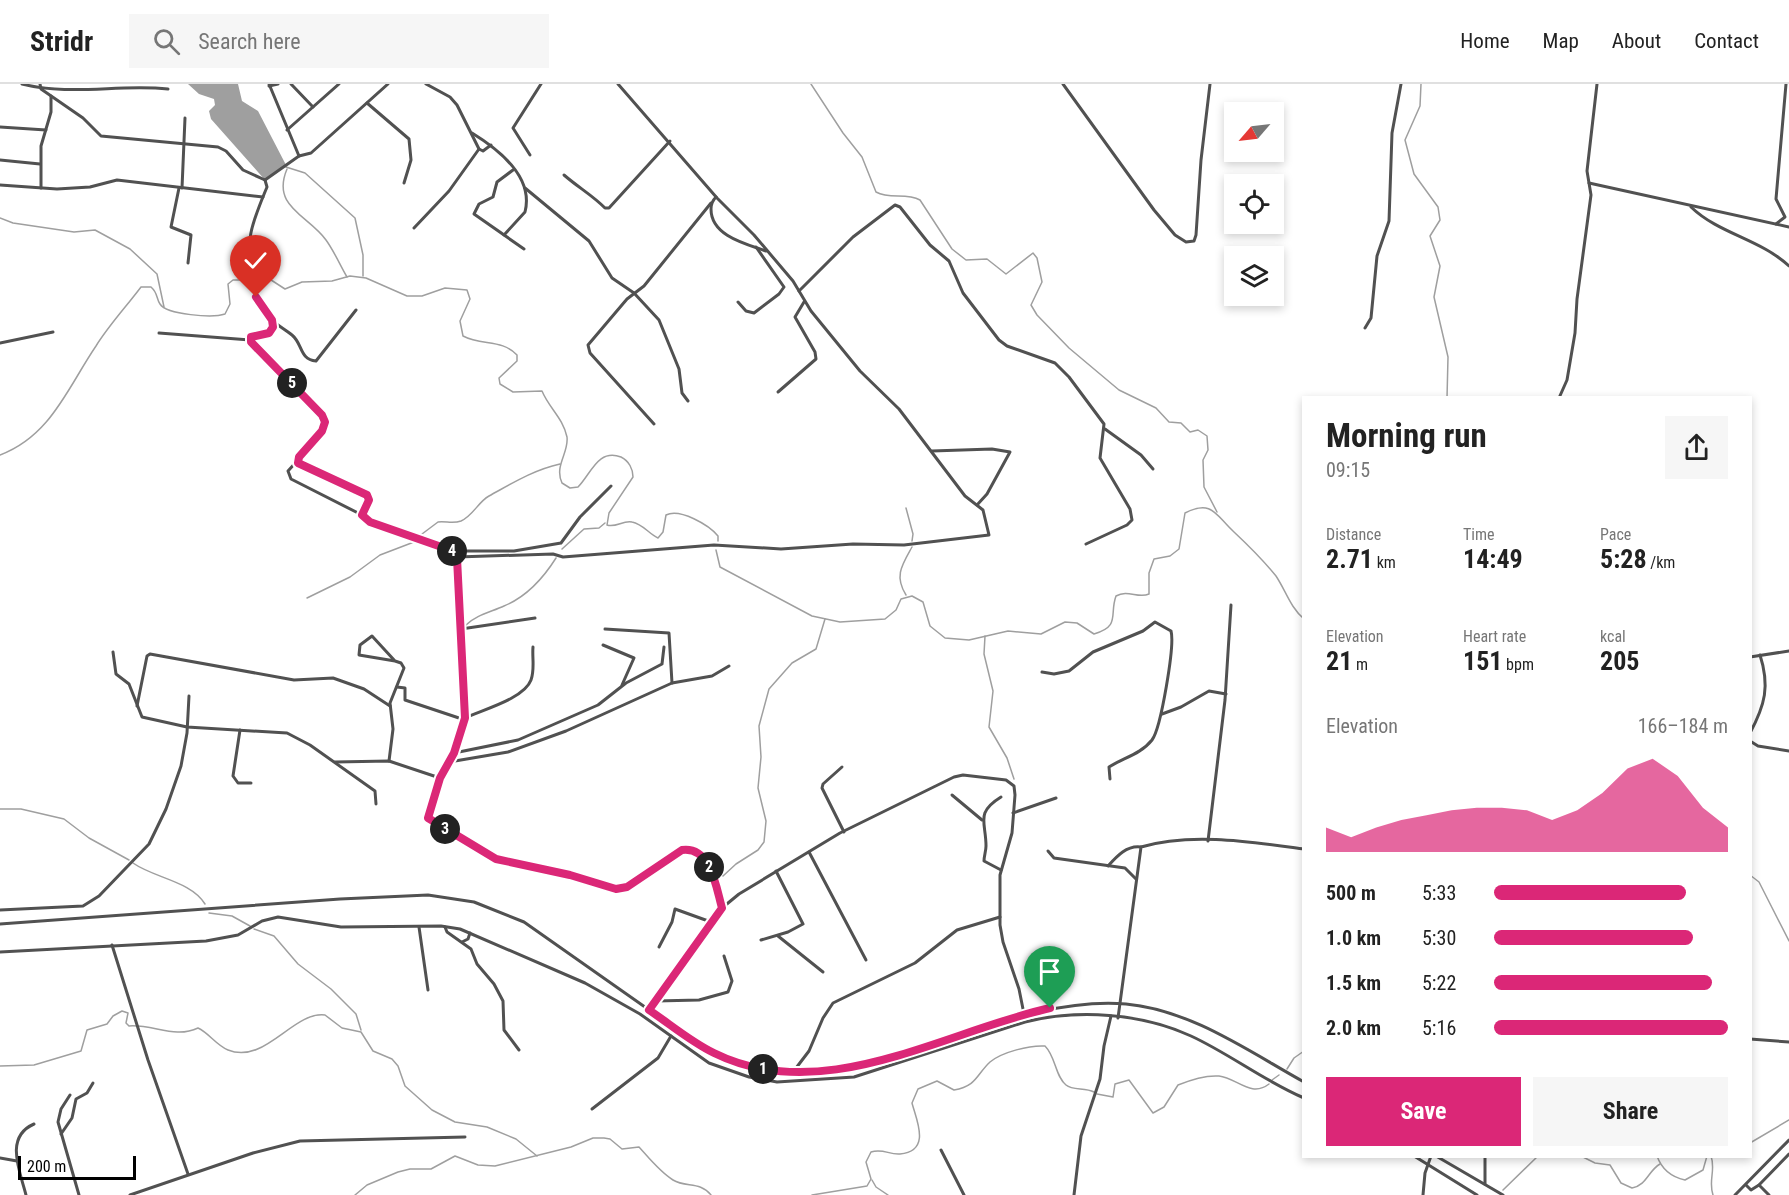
<!DOCTYPE html>
<html lang="en">
<head>
<meta charset="utf-8">
<style>
  body { margin:0; font-family:"Roboto Condensed",sans-serif; background:#f6f6f6; color:#222; height:100vh; display:flex; flex-direction:column; font-size:22px; white-space:nowrap }
  * { box-sizing:border-box; margin:0 }
  p { font-size:20px; color:#767676 }
  .icon { flex:none; width:33px; height:33px; fill:none; stroke:currentColor; stroke-width:2; stroke-linecap:round; stroke-linejoin:round }
  .map { position:relative; flex:1; overflow:hidden }
  .panel { position:absolute; left:1302px; top:312px; width:450px; height:762px; display:flex; flex-direction:column; background:#fff; border-radius:0px; box-shadow:0 3px 9px #0003 }
  .panel>* { flex:none }
  .needle { width:39px; rotate:242deg }
  .fabs { position:absolute; left:1224px; top:18px; display:grid; gap:12px }
  .fabs a { display:grid; place-items:center; width:60px; height:60px; border-radius:0px; background:#fff; box-shadow:0 3px 9px #0003; font-size:30px }
  .scale { position:absolute; left:18px; bottom:15px; width:118px; box-sizing:border-box; padding-left:6px; border:3px solid #000; border-top:0; font-size:16px; line-height:21px; white-space:nowrap; color:#000; -webkit-text-stroke:4px #fff; paint-order:stroke }
  .pin { position:absolute; display:grid; place-items:center; width:51px; height:51px; color:#fff; margin:-62px -26px; border-radius:50% 50% 50% 0; rotate:-45deg; box-shadow:0 0 6px #0007 }
  .pin .icon { rotate:45deg }
  .km { position:absolute; width:30px; height:30px; margin:-15px; border-radius:50%; background:#222; color:#fff; font-size:16px; line-height:30px; text-align:center }
  .round { display:grid; place-items:center; flex:none; width:63px; height:63px; border-radius:0px; background:#f6f6f6 }
  .head { display:flex; align-items:center; justify-content:space-between; height:102px; padding:0 24px }
  h1 { font-size:33px; font-weight:700; line-height:45px }
  .metrics { display:grid; grid-template-columns:repeat(3,1fr); gap:9px; height:102px; padding:6px 24px }
  .metrics div { display:grid; align-content:center }
  .metrics b { font-size:26px; font-weight:700 }
  .metrics small { font-size:16px; font-weight:400 }
  .metrics p { font-size:16px }
  .chart { height:168px; padding:12px 24px }
  .chart p { display:flex; justify-content:space-between }
  .chart svg { width:100%; height:108px; margin-top:6px; fill:#db2777; opacity:.7 }
  .primary-button { display:flex; gap:12px; margin-top:auto; padding:12px 24px }
  .primary-button a { flex:1; height:69px; border-radius:0px; background:#db2777; color:#fff; font-size:24px; font-weight:700; line-height:69px; text-align:center }
  .primary-button a+a { background:#f6f6f6; color:#222 }
  ul { padding:0 24px; list-style:none; font-size:20px }
  li { display:grid; grid-template-columns:96px 72px 1fr; align-items:center; height:45px }
  li i { height:15px; border-radius:8px; background:#db2777 }
  header { display:flex; align-items:center; gap:36px; box-sizing:border-box; height:84px; padding:0 30px; background:#fff; border-bottom:2px solid #e0e0e0 }
  header strong { font-size:28px }
  nav { display:flex; gap:33px; margin-inline-start:auto; font-size:21px }
  .search { width:420px; height:54px; background:#f6f6f6; display:flex; align-items:center; gap:15px; box-sizing:border-box; padding:0 21px; border-radius:0px; color:#767676; font-size:22px }
  .map>svg:first-child { display:block }
  .water { fill:#9f9f9f }
  .lines { fill:none; stroke-linecap:round; stroke-linejoin:round }
  .stream { stroke:#9f9f9f; stroke-width:1.5 }
  .minor { stroke:#515151; stroke-width:3 }
  .route-casing { stroke:#fff; stroke-width:12 }
  .route { stroke:#db2777; stroke-width:8 }
</style>
</head>
<body>
<header>
<strong>Stridr</strong>
<div class="search"><svg class="icon" aria-label="search" viewBox="0 0 24 24"><circle cx="10" cy="10" r="6"/><path d="M15 15l6 6"/></svg>Search here</div>
<nav><a>Home</a><a>Map</a><a>About</a><a>Contact</a></nav>
</header>
<div class="map">
<svg width="1789" height="1111" viewBox="0 0 1789 1111">
  <rect width="100%" height="100%" fill="#fff"/>
  <path class="water" d="M188 0H238L242 17 258 27 286 81 265 96 211 35 209 27 215 21 214 15 199 10Z"/>
  <g class="lines">
    <g class="stream">
      <path d="M811 0 843 49 862 73 876 108C890 116 906 108 920 116L952 165 966 176 987 175 1006 190 1033 169 1037 174 1042 198 1031 221 1037 231 1069 264 1119 306 1156 324 1169 338 1181 339 1190 348 1198 346 1207 352 1208 366 1203 376 1204 403 1217 428"/>
      <path d="M1421 0 1420 22 1405 56 1414 90 1438 123 1440 136 1430 152 1440 182 1434 213 1448 273 1447 314"/>
      <path d="M286 83 305 89 355 134 363 171V192"/>
      <path d="M287 85C271 123 308 131 326 156 334 167 340 181 347 193"/>
      <path d="M0 134 13 139 74 148 95 146 130 165 157 190 164 223"/>
      <path d="M254 195 268 194 285 205 302 198 332 197 350 192 366 194 407 212H422L445 204 467 206 470 215 460 237 463 252C482 262 502 255 517 271V277L499 294 500 300 513 308 542 307C549 324 563 334 567 353 569 369 554 382 562 399L570 404 578 403C591 390 598 364 621 373 629 377 633 385 633 393L609 429 607 441C616 444 623 436 632 438 643 440 649 450 658 454L663 448 666 431C680 424 709 441 718 452V457"/>
      <path d="M0 371C51 352 68 303 96 262 109 241 126 223 141 203H151C158 209 156 214 160 220 167 231 213 234 225 230L230 220 228 200 233 196H248"/>
      <path d="M906 424 913 450 912 457"/>
      <path d="M418 453 438 438C446 437 453 440 461 437 473 432 478 418 489 412 511 400 533 386 560 380"/>
      <path d="M562 465 584 445 599 444 605 439"/>
      <path d="M716 466 720 483 812 532 840 538 885 535 896 526 901 515 912 512 923 518 930 542 945 554 969 556 1008 547 1041 550 1065 538 1077 539 1094 550C1121 542 1109 531 1116 512 1128 505 1138 515 1149 510V489L1154 475 1170 472 1179 465 1185 429C1213 415 1216 432 1234 448 1249 462 1263 476 1276 492 1286 507 1290 523 1304 535"/>
      <path d="M906 511C894 492 902 481 912 463"/>
      <path d="M307 514 350 493 380 471 414 458"/>
      <path d="M466 541C476 531 491 528 504 522 526 513 544 493 556 474"/>
      <path d="M985 552 984 570 993 607 989 643 1007 674 1014 695"/>
      <path d="M0 725H21L64 735 89 754 129 776"/>
      <path d="M133 779C154 794 191 797 205 820"/>
      <path d="M1750 791 1759 798 1789 857"/>
      <path d="M723 792 736 780 758 766 764 758 766 737 758 704 761 673 759 642 769 605 792 579 816 565 825 535"/>
      <path d="M209 829 232 832 250 842"/>
      <path d="M254 845 274 852 298 880 331 905 356 930 361 946"/>
      <path d="M0 982 34 981 81 967 87 946 107 940 113 932 122 927 128 929 126 939 129 942C153 940 175 955 198 944 209 949 216 961 228 966 265 981 293 927 325 931L342 944 361 948 373 967 392 975 398 982 405 1002 432 1026 455 1038 487 1043 516 1055 537 1072"/>
      <path d="M1287 985 1294 974 1304 967"/>
      <path d="M1272 996 1279 991"/>
      <path d="M1097 1010 1113 1013 1115 1000 1129 996 1153 1029 1164 1023 1178 1001C1190 996 1205 991 1219 992 1237 994 1251 1014 1269 1000"/>
      <path d="M1750 1059 1789 1036"/>
      <path d="M1581 1072 1595 1079 1610 1081 1621 1099 1632 1104C1647 1101 1648 1087 1660 1080"/>
      <path d="M1657 1072C1662 1086 1671 1093 1685 1096L1703 1086 1707 1072"/>
      <path d="M1711 1072C1716 1086 1708 1097 1713 1111"/>
      <path d="M872 1096 876 1103 888 1111"/>
      <path d="M1503 1106 1538 1072"/>
      <path d="M355 1111 367 1101 398 1088 410 1085H431L455 1072 478 1081 495 1082 571 1063 593 1054H604L610 1055 622 1065 639 1063C649 1074 660 1088 673 1096 686 1104 700 1097 711 1111"/>
      <path d="M812 1111 867 1102 871 1095 866 1078 871 1068C883 1064 889 1071 900 1070 932 1067 916 1035 912 1019L918 1005 937 997 954 1006C977 1002 976 991 990 978 1002 968 1030 961 1045 962 1056 973 1055 992 1066 1001 1073 1007 1085 1003 1094 1008"/>
    </g>
    <g class="minor">
      <path d="M22 0C70 12 119 0 168 5"/>
      <path d="M40 0 41 5 83 34 101 52 218 63 226 67 243 86 265 96"/>
      <path d="M269 0 299 72"/>
      <path d="M291 0 313 23"/>
      <path d="M1063 0 1154 126 1175 151 1186 158 1194 157 1196 151 1201 76 1210 0"/>
      <path d="M269 2 278 0"/>
      <path d="M367 19 409 55 411 76 404 99"/>
      <path d="M0 43 46 46"/>
      <path d="M287 46 339 0"/>
      <path d="M472 49C498 65 534 93 525 128L504 151"/>
      <path d="M479 65 483 67 491 61"/>
      <path d="M530 71 513 44 541 0"/>
      <path d="M0 76 40 80"/>
      <path d="M513 86 497 98 493 113 479 120 474 130 524 165"/>
      <path d="M564 91C579 104 592 111 605 124H609L670 57"/>
      <path d="M265 96 267 103C251 142 245 154 253 197 256 212 260 222 270 234 276 241 285 245 292 251 303 260 299 275 316 277L356 226"/>
      <path d="M265 96 299 72 311 69 388 0"/>
      <path d="M1589 99 1789 143"/>
      <path d="M0 101 57 105 90 103 117 96 263 113"/>
      <path d="M41 104V62L51 28V12"/>
      <path d="M179 104 171 143 191 151 188 179"/>
      <path d="M182 104 185 34"/>
      <path d="M525 104 589 157 612 194 634 209 659 236 679 285 682 309 688 317"/>
      <path d="M716 113C713 116 711 119 711 125 711 152 746 160 766 167"/>
      <path d="M1691 123C1719 150 1760 155 1789 182"/>
      <path d="M1776 140 1785 133 1776 115 1786 0"/>
      <path d="M414 144 449 107 479 65 457 21 450 13 426 0"/>
      <path d="M799 207 853 153 895 121 900 123 930 161 949 177 963 209 999 256 1007 262 1055 279 1069 293 1104 340 1100 374 1130 425 1132 436 1127 441 1086 460"/>
      <path d="M738 218 746 227 754 229 779 210 784 203 756 163"/>
      <path d="M272 236 273 243 269 249 254 251 250 256 322 331 325 338 322 347 299 373 298 379 367 411 369 416 362 431 370 438 453 467 457 474 465 634 454 669 440 694 428 734 496 775 570 791 616 805 630 801 673 770 682 766 695 767 710 785 722 824"/>
      <path d="M1365 244 1371 234 1377 172 1389 137 1392 49 1401 0"/>
      <path d="M159 249 250 256"/>
      <path d="M0 259 53 248"/>
      <path d="M778 308 816 275 815 268 795 233 804 218"/>
      <path d="M1559 314 1567 296 1575 249 1577 215 1591 111 1587 87 1597 0"/>
      <path d="M654 340 590 269 588 261 627 215 644 202 711 119"/>
      <path d="M1105 345 1141 371 1153 385"/>
      <path d="M932 367 992 365 1010 368 987 410 977 421"/>
      <path d="M298 376 288 387 291 395 362 431"/>
      <path d="M454 467H514L561 459 580 433 611 402"/>
      <path d="M457 473 553 470 563 473 714 461 781 465 853 460 904 461 989 451 983 426 965 412 899 325 860 287 811 227 793 197 754 151 717 114 618 0"/>
      <path d="M461 545 535 534"/>
      <path d="M605 545 669 549 672 599"/>
      <path d="M603 561 634 574 622 601"/>
      <path d="M113 568 116 590 129 600 142 633 187 643 287 649 310 661 375 707 376 720"/>
      <path d="M1750 573 1789 567"/>
      <path d="M1042 588 1054 590 1069 587 1093 568 1143 547 1155 538 1171 547C1175 561 1161 644 1152 656 1141 670 1123 674 1109 683L1110 695"/>
      <path d="M397 603 405 604V616L465 636"/>
      <path d="M137 622 147 572 150 570 294 596 333 594 364 605 390 622"/>
      <path d="M1162 630 1181 623 1209 607 1226 610"/>
      <path d="M465 634C481 626 524 615 531 596 535 585 532 574 533 563"/>
      <path d="M240 646 233 692 238 699H251"/>
      <path d="M1750 649C1765 621 1770 602 1760 571"/>
      <path d="M1750 657 1758 662 1789 667"/>
      <path d="M454 669 518 656 598 621 626 599 662 580 664 563"/>
      <path d="M389 677 393 645 390 619 404 584 401 579 395 577 359 571 360 561 372 552 395 577"/>
      <path d="M335 678 389 677 440 694"/>
      <path d="M449 678 508 668 566 647 672 599 712 592 729 582"/>
      <path d="M842 683 823 700 822 704 844 748"/>
      <path d="M952 711 982 736"/>
      <path d="M1001 713C975 729 986 738 986 762 986 767 984 772 984 777L1001 786"/>
      <path d="M1013 729 1056 714"/>
      <path d="M1208 757 1225 616 1231 521"/>
      <path d="M1048 767 1054 774 1125 784 1136 795"/>
      <path d="M809 768 866 876"/>
      <path d="M1108 782C1117 772 1127 761 1141 763"/>
      <path d="M0 826 83 822 99 812 149 760 166 725 181 682 187 649 189 612"/>
      <path d="M0 840 340 815 428 811 474 818 524 838 699 961C832 1044 984 908 1126 920 1191 926 1248 967 1304 998"/>
      <path d="M419 843 428 906"/>
      <path d="M445 843 447 848 471 865 477 880 494 900 503 917 504 946 519 966"/>
      <path d="M778 852 823 888"/>
      <path d="M761 856 788 848 803 840 776 787"/>
      <path d="M462 858 468 855 470 849"/>
      <path d="M112 861 148 976 188 1090"/>
      <path d="M659 863 672 838 675 825 711 838"/>
      <path d="M0 868 206 857 238 851 262 837 278 833 341 843 441 842 460 845 585 899 640 930 709 979 749 993 777 998 854 993 1025 938C1078 925 1141 929 1191 952 1230 970 1264 997 1304 1014"/>
      <path d="M656 917 699 916 728 908 732 897 724 872"/>
      <path d="M649 926 697 856 722 824 739 810 840 749 954 693 963 691 1006 696 1014 702 1015 711 1012 749 1000 791V841L1003 858 1019 905 1024 930"/>
      <path d="M1118 934 1141 763C1191 748 1252 758 1304 765"/>
      <path d="M1750 955 1789 958"/>
      <path d="M793 988 809 967 823 934 833 919 915 879 957 846 1000 833"/>
      <path d="M70 1011 61 1025 58 1038 79 1111"/>
      <path d="M592 1025 658 974 671 952"/>
      <path d="M61 1050 72 1034 76 1015 87 1009 93 999"/>
      <path d="M941 1066 964 1111"/>
      <path d="M1414 1072 1477 1111"/>
      <path d="M1436 1072 1503 1111"/>
      <path d="M0 1074 17 1077"/>
      <path d="M1485 1100V1072"/>
      <path d="M1746 1101 1751 1106 1759 1101 1789 1070"/>
      <path d="M1759 1101 1769 1111"/>
      <path d="M26 1111C20 1087 4 1053 34 1040"/>
      <path d="M130 1111 253 1069 300 1057 465 1053"/>
      <path d="M1074 1111 1081 1052 1100 995 1104 962 1111 932"/>
      <path d="M1423 1111 1425 1089 1431 1072"/>
      <path d="M1735 1111 1789 1056"/>
    </g>
  </g>
  <g class="lines">
    <g class="route-casing">
      <path id="route" d="M256 213 272 236 273 243 269 249 251 253V258L322 331 325 338 322 347 299 373 298 379 367 411 369 416 362 431 370 438 453 467 457 474 465 634 454 669 440 694 428 734 496 775 570 791 616 805 627 803 682 766C711 762 716 803 722 824L649 926C670 940 691 958 714 969 823 1023 943 948 1050 924"/>
    </g>
    <use href="#route" class="route"/>
  </g>
</svg>
<div class="fabs">
<a><svg class="needle" viewBox="-14 -14 28 28"><path d="M0-13l5 13h-10z" fill="#e53935"/><path d="M0 13l5-13h-10z" fill="#767676"/></svg></a>
<a><svg class="icon" aria-label="locate" viewBox="0 0 24 24"><circle cx="12" cy="12" r="6"/><path d="M12 2v4M12 18v4M2 12h4M18 12h4"/></svg></a>
<a><svg class="icon" aria-label="layers" viewBox="0 0 24 24"><path d="M12 4l9 5-9 5-9-5zM3 14l9 5 9-5"/></svg></a>
</div>
<div class="scale">200 m</div>
<div class="pin" style="left:1050px;top:924px;background:#1e9e55"><svg class="icon" aria-label="arrive" viewBox="0 0 24 24"><path d="M6 21V4h12l-3 4 3 4H6"/></svg></div>
<div class="pin" style="left:256px;top:213px;background:#d93025"><svg class="icon" aria-label="check" viewBox="0 0 24 24"><path d="M5 12l5 5 9-10"/></svg></div>
<b class="km" style="left:763px;top:985px">1</b>
<b class="km" style="left:709px;top:783px">2</b>
<b class="km" style="left:445px;top:745px">3</b>
<b class="km" style="left:452px;top:467px">4</b>
<b class="km" style="left:292px;top:299px">5</b>
<section class="panel">
<div class="head"><div><h1>Morning run</h1><p>09:15</p></div><a class="round"><svg class="icon" aria-label="share" viewBox="0 0 24 24"><path d="M12 15V3M7 8l5-5 5 5M5 13v7h14v-7"/></svg></a></div>
<div class="metrics">
<div><p>Distance</p><b>2.71<small> km</small></b></div>
<div><p>Time</p><b>14:49</b></div>
<div><p>Pace</p><b>5:28<small> /km</small></b></div>
</div>
<div class="metrics">
<div><p>Elevation</p><b>21<small> m</small></b></div>
<div><p>Heart rate</p><b>151<small> bpm</small></b></div>
<div><p>kcal</p><b>205</b></div>
</div>
<div class="chart"><p><span>Elevation</span>166–184 m</p>
<svg viewBox="0 0 160 44" preserveAspectRatio="none"><path d="M0 44V34L10 38L20 34L30 31L40 29L50 27L60 26L70 26L80 27L90 31L100 27L110 20L120 10L130 6L140 13L150 26L160 34V44z"/></svg>
</div>
<ul>
<li><b>500 m</b>5:33<i style="width:82%"></i></li>
<li><b>1.0 km</b>5:30<i style="width:85%"></i></li>
<li><b>1.5 km</b>5:22<i style="width:93%"></i></li>
<li><b>2.0 km</b>5:16<i style="width:100%"></i></li>
</ul>
<div class="primary-button"><a>Save</a><a>Share</a></div>
</section>
</div>
</body>
</html>
